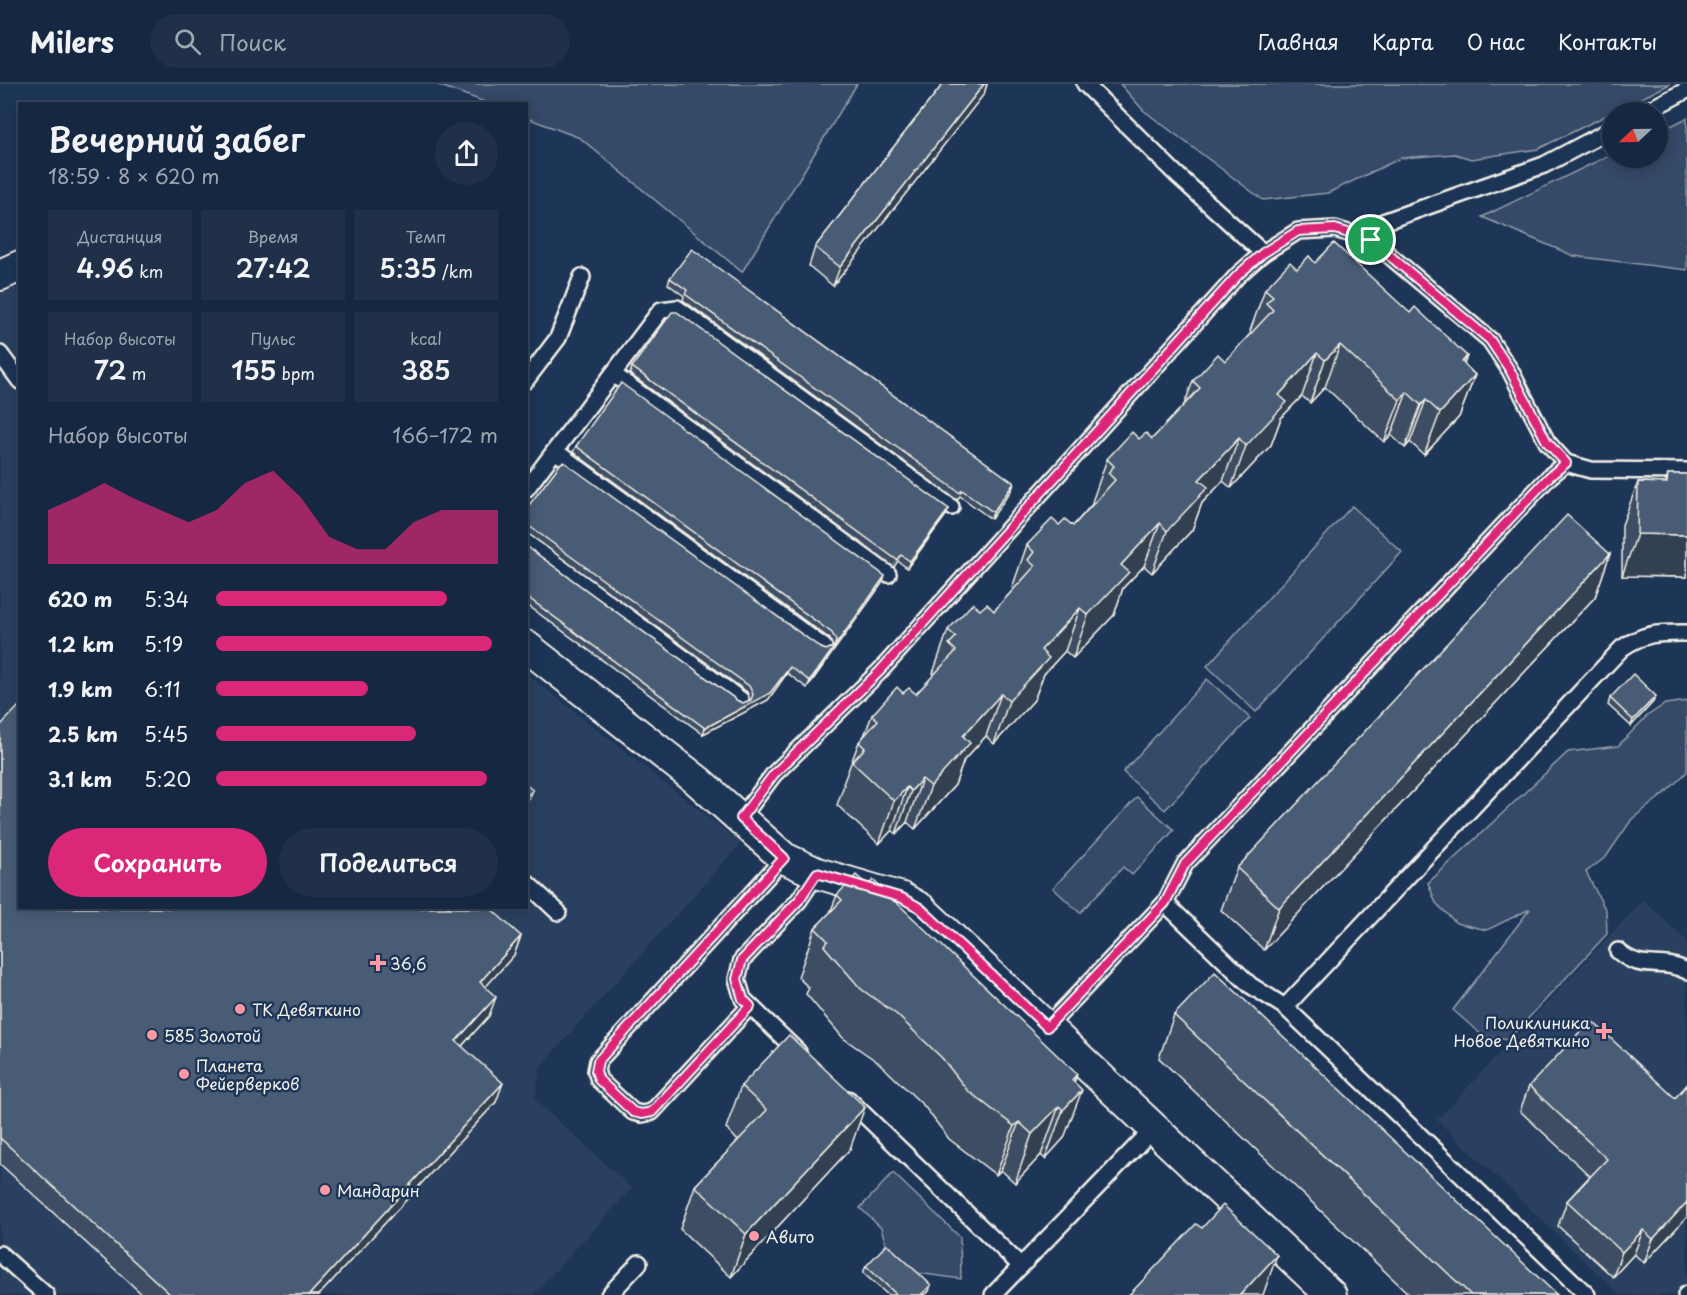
<!DOCTYPE html>
<html lang="ru">
<head>
<meta charset="utf-8">
<style>
  body { margin:0; font-family:"Playpen Sans",sans-serif; background:#1f3048; color:#f1f3f6; height:100vh; display:flex; flex-direction:column; font-size:22px; white-space:nowrap }
  * { box-sizing:border-box; margin:0 }
  p { font-size:20px; color:#9ea6b1 }
  .icon { flex:none; width:33px; height:33px; fill:none; stroke:currentColor; stroke-width:2; stroke-linecap:round; stroke-linejoin:round }
  .map { position:relative; flex:1; overflow:hidden }
  .sheet { position:absolute; left:18px; top:18px; width:510px; height:807px; display:flex; flex-direction:column; background:#162841; border-radius:0px; box-shadow:0 3px 15px #0003,0 0 0 2px #35445a }
  .sheet>* { flex:none }
  .needle { width:39px; rotate:248deg }
  .buttons { position:absolute; left:1602px; top:18px; display:grid; gap:12px }
  .buttons a { display:grid; place-items:center; width:66px; height:66px; border-radius:50%; background:#162841; box-shadow:0 3px 15px #0003,0 0 0 2px #35445a; font-size:30px }
  .pin { position:absolute; display:grid; place-items:center; width:51px; height:51px; color:#fff; margin:-26px; border:3px solid #fff; border-radius:50%; box-shadow:0 2px 6px #0007 }
  .round { display:grid; place-items:center; flex:none; width:63px; height:63px; border-radius:32px; background:#1f3048 }
  .head { display:flex; align-items:center; justify-content:space-between; height:102px; padding:0 30px }
  h1 { font-size:33px; font-weight:600; line-height:45px }
  .stats { display:grid; grid-template-columns:repeat(3,1fr); gap:9px; height:102px; padding:6px 30px }
  .stats div { display:grid; align-content:center; border-radius:0px; background:#1f3048; text-align:center }
  .stats b { font-size:26px; font-weight:600 }
  .stats small { font-size:16px; font-weight:400 }
  .stats p { font-size:16px }
  .chart { height:168px; padding:12px 30px }
  .chart p { display:flex; justify-content:space-between }
  .chart svg { width:100%; height:108px; margin-top:6px; fill:#db2777; opacity:.7 }
  .primary-button { display:flex; gap:12px; margin-top:auto; padding:12px 30px }
  .primary-button a { flex:1; height:69px; border-radius:36px; background:#db2777; color:#fff; font-size:24px; font-weight:600; line-height:69px; text-align:center }
  .primary-button a+a { background:#1f3048; color:#f1f3f6 }
  ul { padding:0 30px; list-style:none; font-size:20px }
  li { display:grid; grid-template-columns:96px 72px 1fr; align-items:center; height:45px }
  li i { height:15px; border-radius:8px; background:#db2777 }
  header { display:flex; align-items:center; gap:36px; box-sizing:border-box; height:84px; padding:0 30px; background:#162841; border-bottom:2px solid #35445a }
  header strong { font-size:28px }
  nav { display:flex; gap:33px; margin-inline-start:auto; font-size:21px }
  .search { width:420px; height:54px; background:#1f3048; display:flex; align-items:center; gap:15px; box-sizing:border-box; padding:0 21px; border-radius:33px; color:#9ea6b1; font-size:22px }
  .map>svg:first-child { display:block }
  .built { fill:#2a4060 }
  .green { fill:#354a67; stroke:#949ea8; stroke-width:1.5 }
  .lines { fill:none; stroke-linecap:round; stroke-linejoin:round }
  .lane-casing { stroke:#f4f1e8; stroke-width:20 }
  .street-casing { stroke:#f4f1e8; stroke-width:34 }
  .lane { stroke:#1d3557; stroke-width:15 }
  .street { stroke:#1d3557; stroke-width:30 }
  .wall { fill:#3e4e64; stroke:#f4f1e8; stroke-width:1.5 }
  .shaded-wall { fill:#324051; stroke:#f4f1e8; stroke-width:1.5 }
  .building { fill:#485b74; stroke:#f4f1e8; stroke-width:1.5 }
  .route-casing { stroke:#fff; stroke-width:12 }
  .route { stroke:#db2777; stroke-width:8 }
  .poi-dot { fill:#ff9aa2; stroke:#1d3557; stroke-width:2 }
  .labels { text-anchor:middle; dominant-baseline:central; stroke-width:5; stroke-linejoin:round; paint-order:stroke }
  .poi-label { font-size:16px; fill:#f4f1e8; stroke:#1d3557; text-anchor:start }
</style>
</head>
<body>
<header>
<strong>Milers</strong>
<div class="search"><svg class="icon" aria-label="search" viewBox="0 0 24 24"><circle cx="10" cy="10" r="6"/><path d="M15 15l6 6"/></svg>Поиск</div>
<nav><a>Главная</a><a>Карта</a><a>О нас</a><a>Контакты</a></nav>
</header>
<div class="map">
<svg width="1687" height="1211" viewBox="0 0 1687 1211">
  <rect width="100%" height="100%" fill="#1d3557"/>
  <filter id="ink" filterUnits="userSpaceOnUse"><feTurbulence type="fractalNoise" baseFrequency=".0167" numOctaves="2"/><feDisplacementMap in="SourceGraphic" scale="12" xChannelSelector="R" yChannelSelector="G"/><feConvolveMatrix kernelMatrix="1 2 1 2 8 2 1 2 1" color-interpolation-filters="sRGB"/></filter>
  <g filter="url(#ink)">
    <g class="built">
      <path d="M18 203 20 824H526L527 590 741 759 540 983 535 1016 632 1104 533 1211H0V208Z"/>
      <path d="M1643 816 1687 857V1211H1620L1437 1036Z"/>
    </g>
    <g class="green">
      <path d="M435 0H857L742 188 580 54 527 34 526 20 488 19Z"/>
      <path d="M1120 0H1670L1538 65 1471 75 1455 70 1401 74 1328 109 1263 116 1143 26Z"/>
      <path d="M1687 34V186L1574 172 1482 133 1612 70V74H1658V48Z"/>
      <path d="M1352 422 1402 468 1256 628 1207 582Z"/>
      <path d="M1207 595 1250 634 1165 726 1123 688Z"/>
      <path d="M1687 617V688L1664 710 1632 735 1606 773 1586 788 1606 827 1607 850 1508 956 1483 952 1453 926 1530 825 1487 846 1456 839 1436 819 1428 799 1568 668 1618 662 1647 632 1665 620Z"/>
      <path d="M1137 713 1174 746 1132 791 1123 783 1080 829 1053 804Z"/>
      <path d="M893 1089 960 1153 961 1195 917 1189 886 1160 881 1144 860 1124Z"/>
    </g>
    <g class="lines">
      <g class="lane-casing">
        <g id="lane">
          <path d="M1085 0 1176 90 1263 169"/>
          <path d="M1645 28 1687 6"/>
          <path d="M1371 156 1383 138 1544 81 1612 45"/>
          <path d="M0 270 20 297"/>
          <path d="M613 290 888 490"/>
          <path d="M526 296 558 254 582 193"/>
          <path d="M555 367 824 563"/>
          <path d="M1566 379 1591 386 1687 387"/>
          <path d="M526 405 661 226 677 224 951 423"/>
          <path d="M526 458 741 616"/>
          <path d="M741 734 774 690 880 587 1238 191 1263 169 1298 147 1335 145 1371 156 1490 256 1510 286 1547 358 1566 379"/>
          <path d="M526 798 558 828"/>
          <path d="M1165 819 1250 901 1285 923 1587 1211"/>
          <path d="M1618 867C1643 889 1659 873 1687 887"/>
          <path d="M750 922 652 1028 642 1030 633 1028 599 996 596 987 598 977 784 774"/>
          <path d="M1285 923 1622 564C1646 548 1659 549 1687 549"/>
          <path d="M1047 943 1165 819 1185 780 1550 392 1566 379"/>
          <path d="M798 968 743 915 737 895 742 876 799 816 817 789"/>
          <path d="M848 1015 1021 1182"/>
          <path d="M0 1170 46 1211"/>
          <path d="M609 1211 639 1179"/>
          <path d="M993 1211 1154 1044"/>
          <path d="M1686 1211 1687 1210"/>
        </g>
      </g>
      <g class="street-casing">
        <g id="street">
          <path d="M0 191 20 182"/>
          <path d="M526 562 698 697 784 774 817 789 902 814 920 824 1331 1211"/>
        </g>
      </g>
      <use href="#lane" class="lane"/>
      <use href="#street" class="street"/>
    </g>
    <g class="wall">
      <path d="M943 0H987L984 10 833 202 809 182 815 163Z"/>
      <path d="M1315 179 1410 229 1467 272 1464 280 1475 291 1459 333 1424 371 1410 358 1405 364 1391 351 1384 358 1325 303 1310 319 1302 312 1281 334 1271 361 1231 404 1223 397 1202 419 1192 446 1152 489 1144 482 1123 504 1114 531 1073 574 1065 567 1044 590 1034 616 994 660 986 652 964 676 955 701 915 745 907 738 896 750 892 746 879 760 837 721 844 701 843 700 859 658 864 652 872 631 903 609 916 610 935 590 933 589 948 546 980 526 994 527 1013 506 1012 504 1027 461 1059 441 1073 442 1093 419 1092 418 1107 375 1139 355H1152L1184 321 1193 297 1225 277 1251 249 1250 247 1265 205 1297 185Z"/>
      <path d="M670 194 1014 399 1012 405 991 435 960 412 957 416 683 216 684 212 668 200Z"/>
      <path d="M632 283 949 425 946 431 907 484 898 477 894 483 630 290Z"/>
      <path d="M576 362 883 498 807 604 787 589 768 616 703 650 526 520V462L738 617 743 619 750 616 747 608 526 448V425L821 564 826 566 833 563 830 555 573 368Z"/>
      <path d="M1668 390H1687V493L1622 492V441L1638 398 1665 399Z"/>
      <path d="M1610 470 1595 513 1264 866 1221 826 1237 784Z"/>
      <path d="M1610 614 1653 618 1631 642 1608 621Z"/>
      <path d="M0 642 521 852 514 871 485 903 489 932 462 962 496 1018 319 1211H143L0 1080Z"/>
      <path d="M837 811 1077 990 1074 999 1064 1054 1045 1075 1041 1071 1015 1099 1001 1086 996 1091 949 1055 924 1022 879 979 843 954 806 910 809 904 798 893 815 844 830 829Z"/>
      <path d="M1174 931 1557 1211H1410L1159 974Z"/>
      <path d="M1687 1001V1133L1644 1179 1634 1170 1613 1193 1558 1142 1567 1117 1590 1092 1520 1027 1529 1002 1675 1014Z"/>
      <path d="M741 1002 850 1065 731 1193 680 1145 695 1102 738 1057 726 1044Z"/>
      <path d="M866 1182 929 1207 925 1211H888L863 1189Z"/>
    </g>
    <g class="shaded-wall">
      <path d="M984 0H987L984 10 833 202 840 183Z"/>
      <path d="M1340 261 1325 303 1310 319 1325 276Z"/>
      <path d="M1317 269 1302 312 1281 334 1271 361 1231 404 1246 362 1279 311Z"/>
      <path d="M1475 291 1459 333 1424 371 1440 329Z"/>
      <path d="M1407 308 1391 351 1384 358 1400 316Z"/>
      <path d="M1426 316 1410 358 1405 364 1421 321Z"/>
      <path d="M1239 354 1223 397 1202 419 1192 446 1152 489 1167 447 1199 396Z"/>
      <path d="M1014 399 1012 405 991 435 993 428Z"/>
      <path d="M949 425 946 431 907 484 910 477Z"/>
      <path d="M1160 439 1144 482 1123 504 1114 531 1073 574 1088 531 1121 481Z"/>
      <path d="M1637 450 1687 451V493L1622 492Z"/>
      <path d="M1610 470 1595 513 1264 866 1279 824Z"/>
      <path d="M885 492 883 498 807 604 810 597Z"/>
      <path d="M1080 524 1065 567 1044 590 1034 616 994 660 1009 617 1041 566Z"/>
      <path d="M790 583 787 589 768 616 703 650 705 644 770 609Z"/>
      <path d="M1001 610 986 652 964 676 955 701 915 745 931 702 963 652Z"/>
      <path d="M1656 612 1653 618 1631 642 1633 636Z"/>
      <path d="M922 695 907 738 896 750 911 707Z"/>
      <path d="M907 703 892 746 879 760 894 717Z"/>
      <path d="M533 706 530 713 526 717V713Z"/>
      <path d="M521 852 514 871 473 917 480 898Z"/>
      <path d="M496 913 489 932 449 976 456 957Z"/>
      <path d="M1077 990 1065 1024 1082 1006 1064 1054 1045 1075 1063 1026 1072 996Z"/>
      <path d="M503 999 496 1018 319 1211H309Z"/>
      <path d="M1059 1022 1041 1071 1015 1099 1032 1050Z"/>
      <path d="M865 1023 850 1065 731 1193 746 1150Z"/>
      <path d="M1019 1038 1001 1086 996 1091 1014 1042Z"/>
      <path d="M1687 1118V1133L1644 1179 1653 1155Z"/>
      <path d="M1643 1146 1634 1170 1613 1193 1622 1168Z"/>
      <path d="M1277 1171 1263 1211H1240Z"/>
      <path d="M931 1201 929 1207 925 1211H921Z"/>
    </g>
    <g class="building">
      <path d="M943 0H984L840 183 815 163Z"/>
      <path d="M1334 159 1410 229 1415 223 1467 272 1462 278 1475 291 1440 329 1426 316 1421 321 1407 308 1400 316 1340 261 1325 276 1317 269 1279 311 1287 318 1246 362 1239 354 1199 396 1208 403 1167 447 1160 439 1121 481 1129 488 1088 531 1080 524 1041 566 1049 574 1009 617 1001 610 963 652 970 659 931 702 922 695 911 707 907 703 894 717 852 678 865 664 859 658 878 636 872 631 897 603 903 609 909 604 916 610 956 567 949 560 956 553 948 546 973 519 980 526 987 520 994 527 1035 482 1028 476 1034 468 1027 461 1052 435 1059 441 1065 435 1073 442 1115 396 1108 389 1114 382 1107 375 1132 348 1139 355 1146 349 1152 355 1200 304 1193 297 1218 270 1225 277 1273 226 1266 219 1273 212 1265 205 1290 178 1297 185 1309 172 1315 179Z"/>
      <path d="M692 165 1014 399 993 428 962 406 960 409 685 210 687 206 670 194Z"/>
      <path d="M672 228H677L949 425 910 477 901 471 897 476 632 283Z"/>
      <path d="M621 299 885 492 810 597 790 583 770 609 705 644 526 512V462L738 617 743 619 751 616 753 610 749 602 529 442 526 443V425L561 379 564 378 821 564 826 566 834 563 836 557 832 549 576 362Z"/>
      <path d="M1668 390H1687V451L1637 450 1638 398 1667 399Z"/>
      <path d="M1567 431 1610 470 1279 824 1237 784Z"/>
      <path d="M1633 590 1656 612 1633 636 1610 614Z"/>
      <path d="M20 621V824H490L521 852 480 898 496 913 456 957 503 999 309 1211H171L0 1054V642Z"/>
      <path d="M526 701 533 706 526 713Z"/>
      <path d="M856 791 868 802 873 796 1077 990 1072 996 1082 1006 1063 1026 1059 1022 1032 1050 1019 1038 1014 1042 967 1006 942 974 896 930 861 905 824 862 828 857 815 844 842 816 837 811Z"/>
      <path d="M1215 888 1557 1211H1471L1174 931Z"/>
      <path d="M1591 936 1675 1014 1687 1001V1118L1653 1155 1643 1146 1622 1168 1567 1117 1607 1075 1529 1002Z"/>
      <path d="M789 951 865 1023 746 1150 695 1102 767 1026 741 1002Z"/>
      <path d="M1223 1121 1277 1171 1240 1211H1129L1196 1140 1202 1144Z"/>
      <path d="M887 1160 931 1201 921 1211H897L866 1182Z"/>
    </g>
  </g>
  <g class="lines" filter="url(#ink)">
    <g class="route-casing">
      <path id="route" d="M1335 145 1371 156 1490 256 1510 286 1547 358 1566 379 1550 392 1185 780 1165 819 1047 943 920 824 902 814 817 789 799 816 742 876 737 895 743 915 750 922 652 1028 642 1030 633 1028 599 996 596 987 598 977 784 774 741 734 774 690 880 587 1238 191 1263 169 1298 147Z"/>
    </g>
    <use href="#route" class="route"/>
  </g>
  <g class="poi-dot">
    <path d="M375 870h6v6h6v6h-6v6h-6v-6h-6v-6h6z"/>
    <circle cx="240" cy="925" r="6"/>
    <path d="M1601 938h6v6h6v6h-6v6h-6v-6h-6v-6h6z"/>
    <circle cx="152" cy="951" r="6"/>
    <circle cx="184" cy="990" r="6"/>
    <circle cx="325" cy="1106" r="6"/>
    <circle cx="754" cy="1152" r="6"/>
  </g>
  <g class="labels">
    <g class="poi-label">
      <text x="390" y="879">36,6</text>
      <text x="252" y="925">ТК Девяткино</text>
      <text x="1590" y="938" text-anchor="end">Поликлиника<tspan x="1590" dy="18">Новое Девяткино</tspan></text>
      <text x="164" y="951">585 Золотой</text>
      <text x="196" y="981">Планета<tspan x="196" dy="18">Фейерверков</tspan></text>
      <text x="337" y="1106">Мандарин</text>
      <text x="766" y="1152">Авито</text>
    </g>
  </g>
</svg>
<div class="buttons">
<a><svg class="needle" viewBox="-14 -14 28 28"><path d="M0-13l5 13h-10z" fill="#e53935"/><path d="M0 13l5-13h-10z" fill="#9ea6b1"/></svg></a>
</div>
<div class="pin" style="left:1371px;top:156px;background:#1e9e55"><svg class="icon" aria-label="arrive" viewBox="0 0 24 24"><path d="M6 21V4h12l-3 4 3 4H6"/></svg></div>
<section class="sheet">
<div class="head"><div><h1>Вечерний забег</h1><p>18:59 · 8 × 620 m</p></div><a class="round"><svg class="icon" aria-label="share" viewBox="0 0 24 24"><path d="M12 15V3M7 8l5-5 5 5M5 13v7h14v-7"/></svg></a></div>
<div class="stats">
<div><p>Дистанция</p><b>4.96<small> km</small></b></div>
<div><p>Время</p><b>27:42</b></div>
<div><p>Темп</p><b>5:35<small> /km</small></b></div>
</div>
<div class="stats">
<div><p>Набор высоты</p><b>72<small> m</small></b></div>
<div><p>Пульс</p><b>155<small> bpm</small></b></div>
<div><p>kcal</p><b>385</b></div>
</div>
<div class="chart"><p><span>Набор высоты</span>166–172 m</p>
<svg viewBox="0 0 160 44" preserveAspectRatio="none"><path d="M0 44V22L10 17L20 11L30 17L40 22L50 27L60 22L70 11L80 6L90 17L100 33L110 38L120 38L130 27L140 22L150 22L160 22V44z"/></svg>
</div>
<ul>
<li><b>620 m</b>5:34<i style="width:82%"></i></li>
<li><b>1.2 km</b>5:19<i style="width:98%"></i></li>
<li><b>1.9 km</b>6:11<i style="width:54%"></i></li>
<li><b>2.5 km</b>5:45<i style="width:71%"></i></li>
<li><b>3.1 km</b>5:20<i style="width:96%"></i></li>
</ul>
<div class="primary-button"><a>Сохранить</a><a>Поделиться</a></div>
</section>
</div>
</body>
</html>
